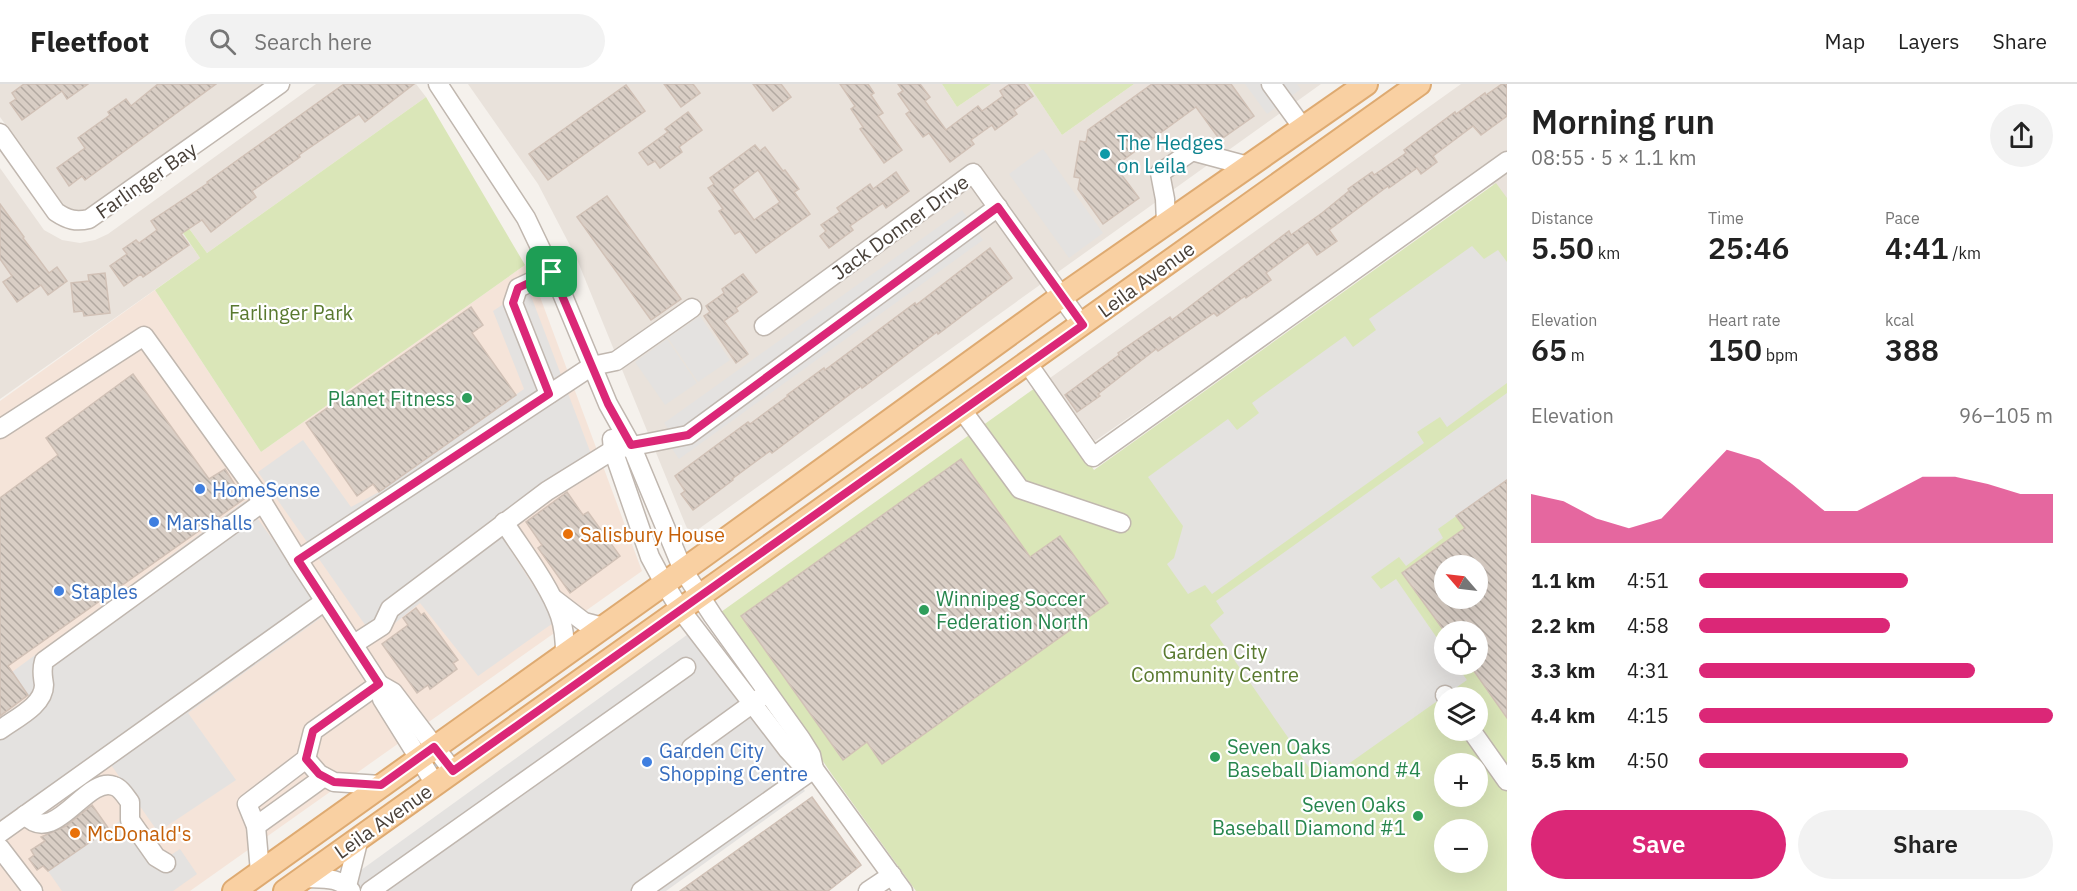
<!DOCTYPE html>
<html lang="en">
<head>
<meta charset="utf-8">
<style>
  body { margin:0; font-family:"IBM Plex Sans",sans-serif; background:#f2f2f2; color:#222; height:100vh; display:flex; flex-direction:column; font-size:22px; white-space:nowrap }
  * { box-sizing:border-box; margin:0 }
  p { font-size:20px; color:#767676 }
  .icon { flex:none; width:33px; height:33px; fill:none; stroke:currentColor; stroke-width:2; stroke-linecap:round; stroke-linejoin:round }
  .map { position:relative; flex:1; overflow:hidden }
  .side { display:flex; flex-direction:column; background:#fff; width:570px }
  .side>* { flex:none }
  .needle { width:39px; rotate:298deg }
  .tools { position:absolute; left:1434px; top:471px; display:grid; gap:12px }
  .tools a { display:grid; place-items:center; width:54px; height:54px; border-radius:50%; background:#fff; box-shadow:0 6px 24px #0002; font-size:30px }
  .pin { position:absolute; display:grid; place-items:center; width:51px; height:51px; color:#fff; margin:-26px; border-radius:12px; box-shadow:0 3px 9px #0006 }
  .round { display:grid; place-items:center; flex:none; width:63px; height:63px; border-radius:32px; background:#f2f2f2 }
  .headline { display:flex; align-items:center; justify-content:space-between; height:102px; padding:0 24px }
  h1 { font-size:33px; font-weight:600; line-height:45px }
  .stats { display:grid; grid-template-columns:repeat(3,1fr); gap:9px; height:102px; padding:6px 24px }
  .stats div { display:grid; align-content:center }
  .stats b { font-size:30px; font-weight:600 }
  .stats small { font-size:16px; font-weight:400 }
  .stats p { font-size:16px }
  .chart { height:168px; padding:12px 24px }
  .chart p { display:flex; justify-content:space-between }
  .chart svg { width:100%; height:108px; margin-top:6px; fill:#db2777; opacity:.7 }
  .primary-button { display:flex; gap:12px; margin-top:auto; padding:12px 24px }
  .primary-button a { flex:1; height:69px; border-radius:36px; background:#db2777; color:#fff; font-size:24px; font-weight:600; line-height:69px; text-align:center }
  .primary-button a+a { background:#f2f2f2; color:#222 }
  ul { padding:0 24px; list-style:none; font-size:20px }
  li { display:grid; grid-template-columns:96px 72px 1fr; align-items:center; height:45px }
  li i { height:15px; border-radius:8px; background:#db2777 }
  header { display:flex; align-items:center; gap:36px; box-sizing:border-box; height:84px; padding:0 30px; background:#fff; border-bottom:2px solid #e0e0e0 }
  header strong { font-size:28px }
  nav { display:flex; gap:33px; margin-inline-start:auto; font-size:21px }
  .search { width:420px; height:54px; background:#f2f2f2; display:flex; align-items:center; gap:15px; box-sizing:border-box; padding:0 21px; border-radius:33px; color:#767676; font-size:22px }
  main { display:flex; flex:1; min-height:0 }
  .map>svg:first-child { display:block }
  .residential { fill:#e9e2db }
  .commercial { fill:#f5e4d9 }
  .green { fill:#dae6b8; fill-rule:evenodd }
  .parking { fill:#e4e2e0 }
  .building { fill:url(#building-back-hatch); stroke:#d1c1b6; stroke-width:1.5; fill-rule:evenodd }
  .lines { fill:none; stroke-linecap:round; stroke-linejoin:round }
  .minor-casing { stroke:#c0b7af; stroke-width:21 }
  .major-casing { stroke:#deaa71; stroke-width:26 }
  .minor { stroke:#fff; stroke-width:18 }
  .major { stroke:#f9d0a2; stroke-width:22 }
  .route-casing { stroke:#fff; stroke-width:12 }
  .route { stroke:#db2777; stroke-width:8 }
  .culture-dot { fill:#0f9aa8; stroke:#fff; stroke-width:2 }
  .leisure-dot { fill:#2e9e5b; stroke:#fff; stroke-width:2 }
  .shop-dot { fill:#3f7fe0; stroke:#fff; stroke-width:2 }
  .food-dot { fill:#e8710a; stroke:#fff; stroke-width:2 }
  .labels { text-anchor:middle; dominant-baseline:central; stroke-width:4.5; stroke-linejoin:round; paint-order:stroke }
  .culture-label { font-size:20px; fill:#0d838f; stroke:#fff; text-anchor:start }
  .street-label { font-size:20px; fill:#49413a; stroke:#fff }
  .park-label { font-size:20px; fill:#59792f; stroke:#fff }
  .leisure-label { font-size:20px; fill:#27864d; stroke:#fff; text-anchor:end }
  .shop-label { font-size:20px; fill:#366cbe; stroke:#fff; text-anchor:start }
  .food-label { font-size:20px; fill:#c56008; stroke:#fff; text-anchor:start }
</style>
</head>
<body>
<header>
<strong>Fleetfoot</strong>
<div class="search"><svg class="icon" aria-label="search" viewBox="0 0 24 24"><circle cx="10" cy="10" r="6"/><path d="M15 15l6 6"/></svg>Search here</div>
<nav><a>Map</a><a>Layers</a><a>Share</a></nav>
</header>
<main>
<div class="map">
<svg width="1507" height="807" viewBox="0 0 1507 807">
  <defs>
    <pattern id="building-back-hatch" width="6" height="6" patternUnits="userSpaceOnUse" patternTransform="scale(1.5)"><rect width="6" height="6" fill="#d9cec5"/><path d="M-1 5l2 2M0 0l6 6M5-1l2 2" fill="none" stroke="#b2a9a1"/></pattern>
  </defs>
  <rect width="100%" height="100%" fill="#f5f1ec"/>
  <g class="residential">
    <path d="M0 0H266L90 126 79 129 70 127 61 119 0 33Z"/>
    <path d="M316 0H416L426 13 207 169 174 124 168 128 200 174 0 315V84L44 146 62 156 80 159 95 156 108 150Z"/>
    <path d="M468 0H942L957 23 991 0H1028L1062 51 1134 0H1321L693 449 688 446 686 442 576 173 538 100Z"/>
    <path d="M1461 0H1507V120L1482 87 1095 357 1050 294Z"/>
  </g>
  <path class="commercial" d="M525 181 536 202 642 487 190 807H0V317L155 206 261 368Z"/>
  <g class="green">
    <path d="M942 0H991L957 23Z"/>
    <path d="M1028 0H1134L1062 51Z"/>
    <path d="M426 13 525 181 261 368 155 206 200 174 168 127 174 124 207 169Z"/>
    <path d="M1496 99 1507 114V807H916L833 692 721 528 1035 304 1094 386ZM1444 482H1478V514H1444ZM1444 548H1478V580H1444ZM1444 614H1478V646H1444ZM1444 680H1478V712H1444ZM1444 746H1478V778H1444Z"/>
  </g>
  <g class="parking">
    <path d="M1245 0H1297L1301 5 1267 30Z"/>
    <path d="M1043 65 1103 149 1069 174 1009 90Z"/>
    <path d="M962 126 983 156 679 375 671 363 677 358 664 339Z"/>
    <path d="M1472 162 1484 175 1498 166 1507 178V299L1447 343 1440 333 1417 348 1424 359 1212 510 1205 501 1188 510 1167 480 1174 474 1183 442 1148 393 1228 335 1237 346 1259 329 1252 319 1345 252 1353 263 1376 246 1369 235Z"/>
    <path d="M528 204 596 383 502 453 556 537 478 592 420 519 375 555 258 388 303 356 351 423 379 408 524 305 493 227Z"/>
    <path d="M700 232 730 276 698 298 668 254Z"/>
    <path d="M667 255 697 299 665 321 635 278Z"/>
    <path d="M1507 309V396L1438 445 1443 454 1406 482 1399 473 1371 493 1381 505 1396 495 1444 564V580L1456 581 1467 596 1337 688 1330 677 1312 688 1210 541 1224 529 1216 517Z"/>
    <path d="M245 417 326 530 188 629 236 696 158 748 102 668 0 743V633L29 613 12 588Z"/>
    <path d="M691 548 805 707 666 807H332Z"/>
    <path d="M124 734 156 781 180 765 197 790 173 807H62L48 787Z"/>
  </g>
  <g class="building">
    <path d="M24 0H88L67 15 62 7 22 36 10 19 16 15 12 9Z"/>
    <path d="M158 0H216L85 96 82 92 69 102 57 84 85 64 78 54 110 31 108 28 126 15 131 22Z"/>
    <path d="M344 0H414L365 38 359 30 299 71 300 73 252 107 256 113 211 148 202 136 181 150 189 161 143 193 141 190 124 202 110 182 127 170 123 165 136 156 139 159 157 146 151 137 208 99 207 98Z"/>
    <path d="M664 0H693L700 9 681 23Z"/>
    <path d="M753 0H781L791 13 773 27Z"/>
    <path d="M840 0H868L874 9 871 11 883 29 878 32 902 66 884 79 860 45 863 43 851 25 855 22Z"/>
    <path d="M898 0H920L930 13 925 17 946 46 978 22 982 27 1003 12 1000 7 1010 0H1024L1033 12 1014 26 1017 30 995 46 992 41 971 56 974 60 950 78 929 49 923 53 906 30 910 27 898 10 903 7Z"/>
    <path d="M1152 0H1231L1254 32 1220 56 1196 23 1115 82 1139 114 1103 140 1078 105 1080 94 1074 93 1080 57 1086 58 1088 46Z"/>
    <path d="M1502 0H1507V32L1481 51 1473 42 1433 72 1437 78 1421 90 1417 84 1389 104 1388 102 1329 146 1337 157 1317 171 1308 158 1266 189 1271 196 1246 214 1245 212 1217 232 1214 229 1158 267 1156 265 1098 310 1100 312 1077 328 1065 311 1119 271 1118 269 1170 233 1172 236 1289 147 1291 151 1322 129 1349 107 1348 105 1372 88 1374 91 1406 69 1404 66 1455 28 1456 30 1485 9 1486 11Z"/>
    <path d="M626 1 645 27 548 96 529 70Z"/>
    <path d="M688 28 702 46 679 63 682 68 660 84 655 77 648 81 639 69 668 48 665 45Z"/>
    <path d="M755 61 760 67 765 63 783 87 785 86 799 105 794 108 810 130 756 169 740 147 735 150 719 127 723 125 708 104 714 100 710 94ZM758 86 780 118 754 136 732 106Z"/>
    <path d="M896 88 909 107 886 124 883 119 850 142 853 146 829 164 820 152 826 147 821 141 840 128 837 124 870 100 873 105Z"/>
    <path d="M607 112 681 215 651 236 577 133Z"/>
    <path d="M0 120 24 153 23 154 49 189 57 183 67 197 48 211 41 201 17 218 3 198 12 192 0 175Z"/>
    <path d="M990 164 1012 194 938 250 937 248 862 304 861 302 772 369 770 367 732 395 733 396 693 426 681 410 685 407 675 392 748 338 750 340 788 312 787 311 824 284 825 286 915 219 916 221Z"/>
    <path d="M105 189 110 229 84 232 83 227 74 228 71 199 89 197 88 191Z"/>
    <path d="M743 190 757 208 736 224 738 227 724 237 748 270 736 279 704 232 710 228 706 222 724 209 722 205Z"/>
    <path d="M471 223 483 241 472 249 516 311 379 408 373 400 357 412 306 339Z"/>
    <path d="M133 290 209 395 225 385 244 415 8 582 28 611 0 632V414L58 371 46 354Z"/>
    <path d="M961 375 1030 473 1060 452 1108 519 882 680 867 658 843 676 741 532Z"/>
    <path d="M1507 396V634L1469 580H1478V548H1445L1402 489 1465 444 1456 432ZM1444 482H1478V514H1444Z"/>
    <path d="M567 408 583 431 588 428 620 472 570 509 538 464 542 461 526 438Z"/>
    <path d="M416 524 421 531 424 529 458 576 453 579 457 585 430 605 428 601 417 609 382 560 408 541 403 534Z"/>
    <path d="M812 713 861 781 828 807H680Z"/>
    <path d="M92 721 109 745 48 787 43 782 37 786 29 775 34 771 31 766 45 757 41 753 66 742Z"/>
  </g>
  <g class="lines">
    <g class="minor-casing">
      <g id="minor">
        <path d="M438 0 526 134 561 207 608 320 631 361 683 486 713 532 801 655 811 671 814 685 903 807"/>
        <path d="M1271 0 1303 44"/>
        <path d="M0 49 56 128C68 136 76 138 89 135L280 0"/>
        <path d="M1166 139 1165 115 1160 89 1192 67 1248 82"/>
        <path d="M764 242 973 89 1082 241"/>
        <path d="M1028 280 1093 373 1507 77"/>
        <path d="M549 310 513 219 518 204 552 188"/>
        <path d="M962 326 1020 405 1121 439"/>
        <path d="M0 345 144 252 255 406 298 476 379 600 382 615 435 700"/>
        <path d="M612 355 613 366 650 473 664 499 680 525 788 666 801 680 814 685"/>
        <path d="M504 438C522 466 550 502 560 532 564 544 565 557 565 570"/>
        <path d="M298 476 592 282 616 277 692 224"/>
        <path d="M554 515 584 538 603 543"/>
        <path d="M354 560 382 542 390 525 547 407 613 366 688 351 998 123"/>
        <path d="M379 600 393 608 453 687"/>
        <path d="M1445 611 1447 614"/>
        <path d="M0 646C14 635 44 622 44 601 43 592 41 587 44 577L263 418"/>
        <path d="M1471 646 1507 697"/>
        <path d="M691 664 760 614"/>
        <path d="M306 675 319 690 334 698 381 701"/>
        <path d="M25 731C55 764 86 691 114 702 121 704 126 713 130 718V736L156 773 166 779"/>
        <path d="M256 742 324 693"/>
        <path d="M0 749 325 517"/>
        <path d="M0 764 33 807"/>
        <path d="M260 788 256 742 247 720 306 675 313 647 379 600"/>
        <path d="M304 794C320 795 340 792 351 807"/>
        <path d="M347 802 359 754"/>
        <path d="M370 807 686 583"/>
        <path d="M641 807 814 685"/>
        <path d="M868 807 892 791"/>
      </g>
    </g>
    <g class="major-casing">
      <g id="major">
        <path d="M234 807 703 472 1062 212 1366 0"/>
        <path d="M285 807 1419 0"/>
      </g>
    </g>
    <use href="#minor" class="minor"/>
    <use href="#major" class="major"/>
  </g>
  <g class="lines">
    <g class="route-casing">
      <path id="route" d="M998 123 1083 241 453 687 434 663 381 701 334 698 319 690 306 675 313 647 379 600 298 476 549 310 513 219 518 204 552 188 608 320 631 361 688 351Z"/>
    </g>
    <use href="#route" class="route"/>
  </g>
  <circle class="culture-dot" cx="1105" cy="70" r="6"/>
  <g class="leisure-dot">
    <circle cx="467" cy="314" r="6"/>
    <circle cx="924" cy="526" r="6"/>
    <circle cx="1215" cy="673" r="6"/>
    <circle cx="1418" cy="732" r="6"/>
  </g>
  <g class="shop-dot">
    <circle cx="200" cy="405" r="6"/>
    <circle cx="154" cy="438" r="6"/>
    <circle cx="59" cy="507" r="6"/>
    <circle cx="647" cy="678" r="6"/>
  </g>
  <g class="food-dot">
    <circle cx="568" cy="450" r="6"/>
    <circle cx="75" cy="749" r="6"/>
  </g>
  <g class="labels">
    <g class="culture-label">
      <text x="1117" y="58">The Hedges<tspan x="1117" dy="23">on Leila</tspan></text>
    </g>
    <g class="street-label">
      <text transform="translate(146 96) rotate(-35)">Farlinger Bay</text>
      <text transform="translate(900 143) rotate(-36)">Jack Donner Drive</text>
      <text transform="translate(1146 195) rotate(-36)">Leila Avenue</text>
      <text transform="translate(383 737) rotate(-35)">Leila Avenue</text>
    </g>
    <g class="park-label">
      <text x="291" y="228">Farlinger Park</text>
      <text x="1215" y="567">Garden City<tspan x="1215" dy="23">Community Centre</tspan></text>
    </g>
    <g class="leisure-label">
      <text x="455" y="314">Planet Fitness</text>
      <text x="936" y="514" text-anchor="start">Winnipeg Soccer<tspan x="936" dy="23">Federation North</tspan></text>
      <text x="1227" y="662" text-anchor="start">Seven Oaks<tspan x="1227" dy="23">Baseball Diamond #4</tspan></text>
      <text x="1406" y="720">Seven Oaks<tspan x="1406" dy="23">Baseball Diamond #1</tspan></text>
    </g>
    <g class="shop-label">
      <text x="212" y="405">HomeSense</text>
      <text x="166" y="438">Marshalls</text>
      <text x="71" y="507">Staples</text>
      <text x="659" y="666">Garden City<tspan x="659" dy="23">Shopping Centre</tspan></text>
    </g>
    <g class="food-label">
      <text x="580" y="450">Salisbury House</text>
      <text x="87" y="749">McDonald's</text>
    </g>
  </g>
</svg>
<div class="tools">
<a><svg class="needle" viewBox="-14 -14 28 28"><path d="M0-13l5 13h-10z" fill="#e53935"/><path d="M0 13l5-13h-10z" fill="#767676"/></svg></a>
<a><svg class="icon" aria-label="locate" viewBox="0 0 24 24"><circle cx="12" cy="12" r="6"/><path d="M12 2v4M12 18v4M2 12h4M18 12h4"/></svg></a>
<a><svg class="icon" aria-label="layers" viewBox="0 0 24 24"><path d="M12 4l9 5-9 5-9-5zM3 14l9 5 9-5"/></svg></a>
<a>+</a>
<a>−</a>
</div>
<div class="pin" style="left:552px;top:188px;background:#1e9e55"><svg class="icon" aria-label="arrive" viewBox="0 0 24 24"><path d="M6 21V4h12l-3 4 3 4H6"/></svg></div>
</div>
<section class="side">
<div class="headline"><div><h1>Morning run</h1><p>08:55 · 5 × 1.1 km</p></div><a class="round"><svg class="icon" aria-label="share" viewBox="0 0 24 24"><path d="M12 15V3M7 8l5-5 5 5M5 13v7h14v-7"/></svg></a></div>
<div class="stats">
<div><p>Distance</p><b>5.50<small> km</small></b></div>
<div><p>Time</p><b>25:46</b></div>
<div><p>Pace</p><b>4:41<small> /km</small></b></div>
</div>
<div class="stats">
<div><p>Elevation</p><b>65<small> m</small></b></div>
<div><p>Heart rate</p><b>150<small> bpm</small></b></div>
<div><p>kcal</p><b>388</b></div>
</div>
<div class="chart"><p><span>Elevation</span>96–105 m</p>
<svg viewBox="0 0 160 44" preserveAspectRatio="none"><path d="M0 44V24L10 27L20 34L30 38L40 34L50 20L60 6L70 10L80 20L90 31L100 31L110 24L120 17L130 17L140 20L150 24L160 24V44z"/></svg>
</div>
<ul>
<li><b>1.1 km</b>4:51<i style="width:59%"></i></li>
<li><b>2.2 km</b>4:58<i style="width:54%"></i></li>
<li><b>3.3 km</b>4:31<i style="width:78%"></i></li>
<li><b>4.4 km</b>4:15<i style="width:100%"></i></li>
<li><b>5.5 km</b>4:50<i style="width:59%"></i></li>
</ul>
<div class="primary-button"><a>Save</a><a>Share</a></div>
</section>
</main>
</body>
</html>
